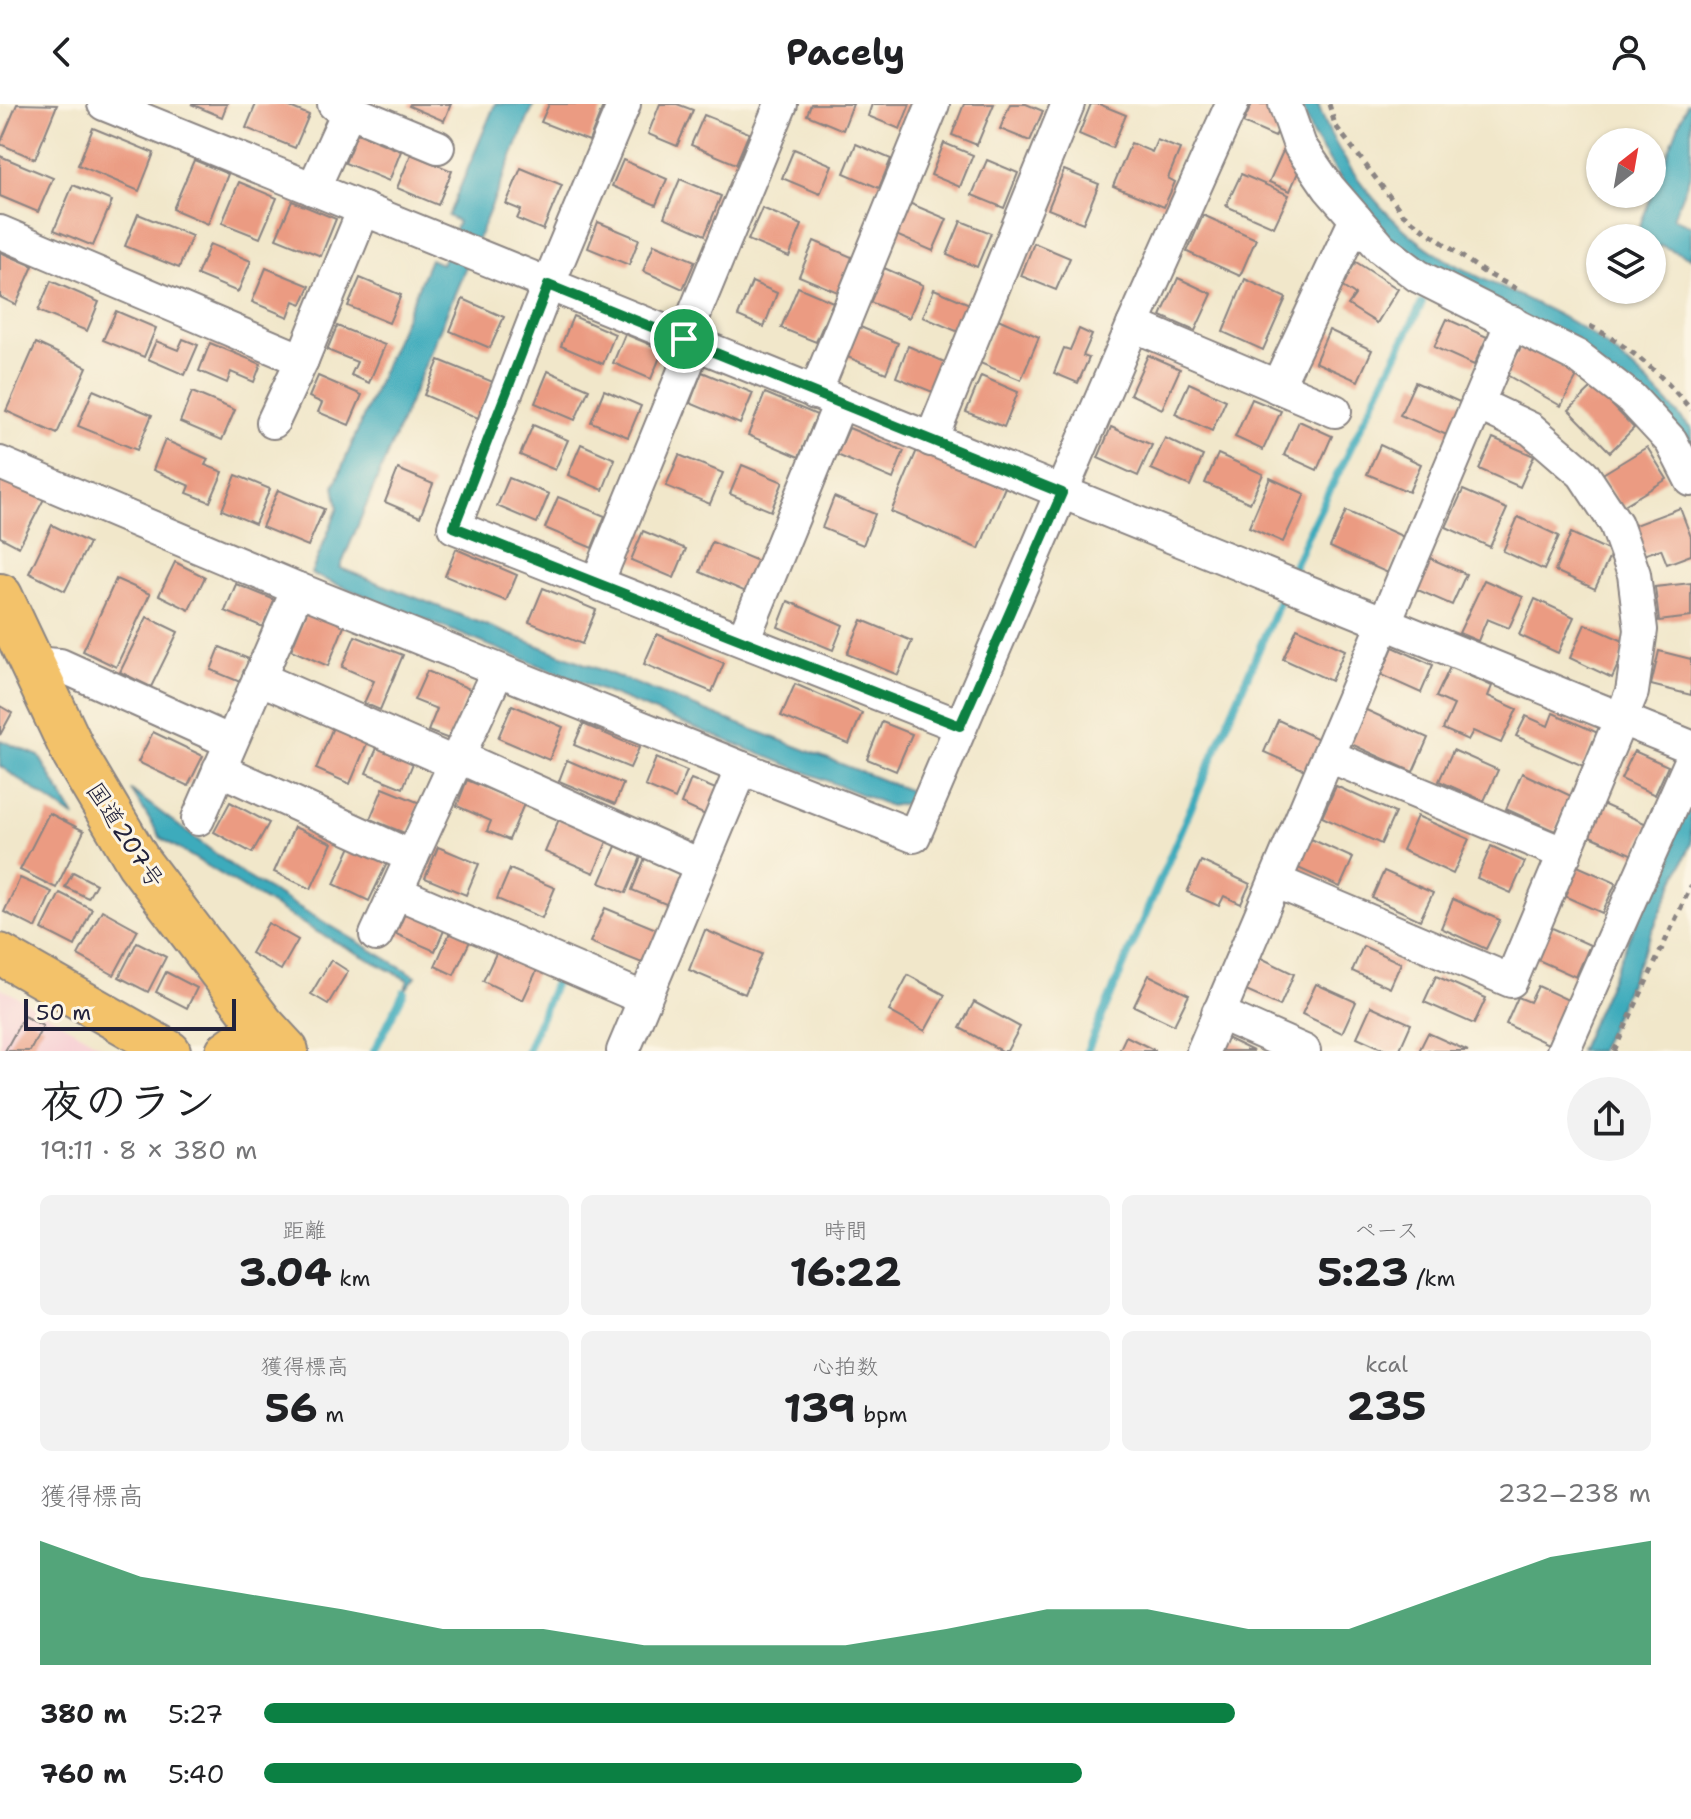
<!DOCTYPE html>
<html lang="ja">
<head>
<meta charset="utf-8">
<style>
  body { margin:0; font-family:"Shantell Sans","Klee One",sans-serif; background:#f2f2f2; color:#202124; height:100vh; display:flex; flex-direction:column; font-size:30px; white-space:nowrap }
  * { box-sizing:border-box; margin:0 }
  p { font-size:26px; color:#757577 }
  .icon { flex:none; width:44px; height:44px; fill:none; stroke:currentColor; stroke-width:2; stroke-linecap:round; stroke-linejoin:round }
  .map { position:relative; height:947px; overflow:hidden }
  .details { display:flex; flex-direction:column; background:#fff; flex:1 }
  .details>* { flex:none }
  .needle { width:52px; rotate:31deg }
  .tools { position:absolute; left:1586px; top:24px; display:grid; gap:16px }
  .tools a { display:grid; place-items:center; width:80px; height:80px; border-radius:50%; background:#fff; box-shadow:0 2px 6px #0004; font-size:40px }
  .scale { position:absolute; left:24px; bottom:20px; width:212px; box-sizing:border-box; padding-left:8px; border:4px solid #22223b; border-top:0; font-size:22px; line-height:28px; white-space:nowrap; color:#22223b; -webkit-text-stroke:6px #fcf5e5; paint-order:stroke }
  .pin { position:absolute; display:grid; place-items:center; width:68px; height:68px; color:#fff; margin:-34px; border:4px solid #fff; border-radius:50%; box-shadow:0 2px 8px #0007 }
  .round { display:grid; place-items:center; flex:none; width:84px; height:84px; border-radius:42px; background:#f2f2f2 }
  .head { display:flex; align-items:center; justify-content:space-between; height:136px; padding:0 40px }
  h1 { font-size:44px; font-weight:700; line-height:60px }
  .metrics { display:grid; grid-template-columns:repeat(3,1fr); gap:12px; height:136px; padding:8px 40px }
  .metrics div { display:grid; align-content:center; border-radius:12px; background:#f2f2f2; text-align:center }
  .metrics b { font-size:40px; font-weight:700 }
  .metrics small { font-size:22px; font-weight:400 }
  .metrics p { font-size:22px }
  .chart { height:224px; padding:16px 40px }
  .chart p { display:flex; justify-content:space-between }
  .chart svg { width:100%; height:144px; margin-top:8px; fill:#0b8043; opacity:.7 }
  ul { padding:0 40px; list-style:none; font-size:26px }
  li { display:grid; grid-template-columns:128px 96px 1fr; align-items:center; height:60px }
  li i { height:20px; border-radius:10px; background:#0b8043 }
  header { display:flex; justify-content:space-between; align-items:center; height:104px; padding:0 40px; background:#fff; font-size:36px; font-weight:700 }
  .map>svg:first-child { display:block }
  .built { fill:#f7cfd4 }
  .water { fill:#3eabbc; stroke:#30667c; stroke-width:2 }
  .lines { fill:none; stroke-linecap:round; stroke-linejoin:round }
  .stream { stroke:#3eabbc; stroke-width:8 }
  .building { fill:#eb9b82 }
  .minor-casing { stroke:#8a8482; stroke-width:36 }
  .major-casing { stroke:#8a8482; stroke-width:44 }
  .highway-casing { stroke:#8a8482; stroke-width:48 }
  .path { stroke:#8a8482; stroke-width:5; stroke-dasharray:6 6; stroke-linecap:butt }
  .minor { stroke:#fff; stroke-width:32 }
  .major { stroke:#f3c26a; stroke-width:40 }
  .highway { stroke:#f3c26a; stroke-width:44 }
  .route-casing { stroke:#fff; stroke-width:16 }
  .route { stroke:#0b8043; stroke-width:10 }
  .labels { text-anchor:middle; dominant-baseline:central; stroke-width:6; stroke-linejoin:round; paint-order:stroke }
  .street-label { font-size:24px; fill:#22223b; stroke:#fcf5e5 }
</style>
</head>
<body>
<header><svg class="icon" aria-label="back" viewBox="0 0 24 24"><path d="M15 5l-7 7 7 7"/></svg>Pacely<svg class="icon" aria-label="person" viewBox="0 0 24 24"><circle cx="12" cy="8" r="4"/><path d="M4 21q1-7 8-7t8 7"/></svg></header>
<div class="map">
<svg width="1691" height="947" viewBox="0 0 1691 947">
  <rect width="100%" height="100%" fill="#fcf5e5"/>
  <filter id="ink" filterUnits="userSpaceOnUse"><feTurbulence type="fractalNoise" baseFrequency=".0125" numOctaves="2"/><feDisplacementMap in="SourceGraphic" scale="16" xChannelSelector="R" yChannelSelector="G"/><feConvolveMatrix kernelMatrix="1 2 1 2 8 2 1 2 1" color-interpolation-filters="sRGB"/></filter>
  <filter id="wash" filterUnits="userSpaceOnUse"><feTurbulence type="fractalNoise" baseFrequency=".006" numOctaves="4" result="noise"/><feDisplacementMap in="SourceGraphic" scale="32" xChannelSelector="R" yChannelSelector="G"/><feGaussianBlur stdDeviation="1.8" result="paint"/><feColorMatrix in="noise" values="0 0 0 0 0 0 0 0 0 0 0 0 0 0 0 0 0 1.4 0 .05"/><feComposite in="paint" operator="in"/></filter>
  <g filter="url(#wash)">
    <rect width="100%" height="100%" fill="#f1e7ca"/>
    <path class="built" d="M0 883 110 947H0Z"/>
    <g class="water">
      <path d="M495 0H534L340 464 913 688 908 699 890 702 311 470 338 404 334 382 430 155 441 160 458 118 448 112Z"/>
      <path d="M1301 0H1318C1338 58 1385 117 1437 150 1485 181 1542 197 1589 229 1628 257 1660 289 1691 325V355L1680 335 1426 164 1384 130 1342 77 1312 30Z"/>
      <path d="M1687 0H1691V69L1673 114 1691 122V154L1660 141 1652 158V134H1635Z"/>
      <path d="M0 636 39 652 75 714 0 662Z"/>
      <path d="M131 686 244 771 416 872 404 888 408 876 315 827 161 734Z"/>
      <path d="M1691 695V740L1599 947H1579Z"/>
    </g>
    <g class="lines">
      <g class="stream">
        <path d="M1290 472 1308 430 1422 199"/>
        <path d="M374 947 404 888"/>
        <path d="M527 947 556 876"/>
        <path d="M1087 947 1285 484"/>
      </g>
    </g>
    <g id="blocks">
      <g class="building">
        <path d="M17 0 57 1 35 55 0 40Z"/>
        <path d="M191 0H227L222 13Z"/>
        <path d="M256 0H283L309 11 295 44 246 24Z"/>
        <path d="M410 0H451L444 17 409 2Z"/>
        <path d="M549 0H598L603 2 589 37 541 18Z"/>
        <path d="M660 0H677L693 6 677 42 648 30Z"/>
        <path d="M811 0H853L843 26 807 11Z"/>
        <path d="M872 0H910L900 25 868 12Z"/>
        <path d="M964 0H994L977 41 952 31Z"/>
        <path d="M1010 0H1026L1043 7 1030 37 1000 25Z"/>
        <path d="M1091 0H1099L1126 11 1112 44 1079 30Z"/>
        <path d="M1252 0H1274L1280 21 1275 33 1243 19Z"/>
        <path d="M704 11 749 29 736 60 691 41Z"/>
        <path d="M93 24 154 49 139 87 78 61Z"/>
        <path d="M357 29 401 47 389 77 345 59Z"/>
        <path d="M1157 36 1180 45 1168 74 1175 78 1164 103 1113 82 1131 39 1152 48Z"/>
        <path d="M944 39 973 51 960 83 931 71Z"/>
        <path d="M856 40 891 55 879 84 844 69Z"/>
        <path d="M794 45 832 61 820 90 782 74Z"/>
        <path d="M1284 45 1299 66 1290 87 1269 78Z"/>
        <path d="M411 50 452 67 438 101 397 84Z"/>
        <path d="M0 52 53 74 38 108 0 92Z"/>
        <path d="M194 56 228 70 208 120 173 105Z"/>
        <path d="M623 56 667 75 656 101 612 82Z"/>
        <path d="M987 56 1018 69 1004 104 972 91Z"/>
        <path d="M521 64 562 81 543 126 517 115 521 106 506 100Z"/>
        <path d="M1064 66 1099 80 1083 119 1048 105Z"/>
        <path d="M1241 70 1289 91 1274 123 1226 102Z"/>
        <path d="M680 75 721 92 705 131 664 113Z"/>
        <path d="M239 78 277 94 260 134 222 119Z"/>
        <path d="M73 81 112 97 93 142 54 126Z"/>
        <path d="M292 97 336 115 321 152 276 134Z"/>
        <path d="M909 99 947 115 933 147 896 131Z"/>
        <path d="M762 104 802 121 789 153 748 136Z"/>
        <path d="M138 110 192 132 179 164 125 142Z"/>
        <path d="M1203 111 1256 135 1240 172 1187 148Z"/>
        <path d="M961 117 991 129 977 163 947 151Z"/>
        <path d="M598 118 639 135 629 161 588 144Z"/>
        <path d="M814 137 854 154 840 189 799 172Z"/>
        <path d="M1034 139 1070 154 1056 186 1021 172Z"/>
        <path d="M210 140 251 157 238 188 197 171Z"/>
        <path d="M654 140 695 157 683 185 643 167Z"/>
        <path d="M0 148 33 162 16 201 0 193Z"/>
        <path d="M1356 158 1398 185 1377 219 1348 201 1355 191 1341 182Z"/>
        <path d="M266 164 310 182 302 200 294 197 288 213 252 198Z"/>
        <path d="M884 164 923 181 909 214 870 198Z"/>
        <path d="M360 174 401 191 389 219 348 202Z"/>
        <path d="M1178 174 1212 190 1195 227 1161 212Z"/>
        <path d="M1245 175 1286 194 1263 246 1223 228Z"/>
        <path d="M51 177 99 198 87 227 38 207Z"/>
        <path d="M752 178 777 189 764 223 738 212Z"/>
        <path d="M798 183 833 198 816 238 781 224Z"/>
        <path d="M934 185 972 201 961 229 923 213Z"/>
        <path d="M463 195 504 213 490 244 450 227Z"/>
        <path d="M116 207 156 224 144 253 103 236Z"/>
        <path d="M573 212 615 230 603 260 561 242Z"/>
        <path d="M998 215 1039 233 1021 276 980 259Z"/>
        <path d="M1447 215 1487 233 1474 261 1434 243Z"/>
        <path d="M337 222 385 241 369 279 351 271 357 258 327 246Z"/>
        <path d="M858 222 898 239 886 269 845 252Z"/>
        <path d="M1079 225 1092 231 1083 252 1089 254 1078 279 1054 269 1064 244 1070 246Z"/>
        <path d="M1329 226 1372 246 1358 277 1315 258Z"/>
        <path d="M625 230 663 246 651 275 613 259Z"/>
        <path d="M183 235 198 241 185 271 148 255 156 237 178 246Z"/>
        <path d="M36 239 87 263 57 330 6 307Z"/>
        <path d="M210 239 261 260 254 278 231 268 227 279 199 267Z"/>
        <path d="M1523 240 1578 271 1561 302 1505 270Z"/>
        <path d="M908 242 947 259 935 289 896 273Z"/>
        <path d="M1148 251 1180 265 1162 305 1130 290Z"/>
        <path d="M439 256 493 278 478 314 424 291Z"/>
        <path d="M548 267 589 285 575 316 535 299Z"/>
        <path d="M702 268 753 289 740 320 690 299Z"/>
        <path d="M318 272 362 291 349 321 318 308 322 299 309 293Z"/>
        <path d="M981 272 1018 288 1004 323 966 308Z"/>
        <path d="M1415 278 1464 300 1449 332 1400 311Z"/>
        <path d="M1189 279 1226 296 1212 327 1175 310Z"/>
        <path d="M1594 282 1634 324 1610 348 1569 306Z"/>
        <path d="M93 286 152 311 137 346 78 322Z"/>
        <path d="M604 286 641 302 628 333 591 318Z"/>
        <path d="M192 288 235 306 222 336 180 318Z"/>
        <path d="M765 289 817 311 799 353 748 331Z"/>
        <path d="M1252 295 1281 307 1263 346 1235 333Z"/>
        <path d="M1299 317 1332 332 1317 366 1284 351Z"/>
        <path d="M533 321 568 336 555 366 520 351Z"/>
        <path d="M1111 323 1152 341 1138 372 1098 354Z"/>
        <path d="M849 324 904 347 893 375 837 351Z"/>
        <path d="M1165 334 1203 352 1190 382 1151 365Z"/>
        <path d="M1493 334 1534 352 1520 383 1479 365Z"/>
        <path d="M165 336 208 355 205 361 223 368 210 398 187 389 190 382 153 366Z"/>
        <path d="M581 340 615 355 603 386 568 371Z"/>
        <path d="M1380 341 1421 360 1409 388 1367 370Z"/>
        <path d="M1647 343 1667 375 1621 403 1601 371Z"/>
        <path d="M917 346 1005 383 979 445 891 408Z"/>
        <path d="M1218 350 1263 370 1250 399 1205 379Z"/>
        <path d="M679 351 723 369 710 400 666 382Z"/>
        <path d="M742 361 783 378 771 407 730 390Z"/>
        <path d="M398 365 433 380 420 413 385 398Z"/>
        <path d="M0 370 45 393 19 443 0 433Z"/>
        <path d="M236 371 270 385 255 420 222 406Z"/>
        <path d="M509 374 549 390 537 419 497 402Z"/>
        <path d="M1270 374 1305 390 1283 438 1249 423Z"/>
        <path d="M278 386 324 405 308 442 262 423Z"/>
        <path d="M1463 386 1507 405 1490 443 1446 423Z"/>
        <path d="M558 393 605 412 592 444 545 424Z"/>
        <path d="M834 393 875 410 863 441 822 424Z"/>
        <path d="M1680 404 1691 433V451L1667 460 1661 445 1643 451 1632 422Z"/>
        <path d="M1346 407 1404 433 1388 469 1330 443Z"/>
        <path d="M1518 413 1559 432 1544 466 1503 447Z"/>
        <path d="M52 421 89 439 65 487 29 469Z"/>
        <path d="M643 427 686 445 674 474 631 456Z"/>
        <path d="M1571 429 1612 448 1595 485 1555 467Z"/>
        <path d="M712 438 758 457 746 488 700 468Z"/>
        <path d="M456 445 517 471 506 497 445 472Z"/>
        <path d="M1425 452 1466 470 1452 501 1411 483Z"/>
        <path d="M175 458 205 473 189 506 159 491Z"/>
        <path d="M116 475 150 490 116 563 83 547Z"/>
        <path d="M1484 476 1523 493 1509 524 1487 515 1478 537 1459 529Z"/>
        <path d="M1691 479V513L1659 517 1655 483Z"/>
        <path d="M236 480 275 496 263 523 225 507Z"/>
        <path d="M543 484 596 506 582 540 529 518Z"/>
        <path d="M1535 495 1574 513 1558 549 1519 531Z"/>
        <path d="M788 497 843 521 833 546 778 523Z"/>
        <path d="M308 505 345 520 328 562 291 546Z"/>
        <path d="M147 513 178 528 151 583 120 568Z"/>
        <path d="M862 516 912 537 898 571 847 550Z"/>
        <path d="M1585 520 1628 539 1612 574 1570 554Z"/>
        <path d="M1297 524 1345 546 1331 577 1283 555Z"/>
        <path d="M657 530 724 559 712 588 644 560Z"/>
        <path d="M355 532 403 551 380 606 364 599 374 577 342 563Z"/>
        <path d="M220 543 249 555 240 578 211 566Z"/>
        <path d="M1393 543 1433 561 1421 589 1381 571Z"/>
        <path d="M1659 547 1691 555V591L1651 581Z"/>
        <path d="M1450 563 1492 582 1488 592 1517 605 1501 639 1473 627 1468 636 1443 625 1454 601 1436 593Z"/>
        <path d="M427 567 470 585 449 635 428 627 437 605 414 596Z"/>
        <path d="M795 580 862 609 849 640 781 612Z"/>
        <path d="M512 601 563 623 549 656 498 634Z"/>
        <path d="M0 602 12 609 0 631Z"/>
        <path d="M1364 605 1428 634 1413 668 1349 639Z"/>
        <path d="M1553 609 1598 629 1583 662 1516 632 1526 612 1548 622Z"/>
        <path d="M1278 616 1321 636 1307 667 1264 648Z"/>
        <path d="M882 618 912 630 896 667 867 655Z"/>
        <path d="M583 620 639 644 630 664 574 641Z"/>
        <path d="M333 623 368 637 350 680 316 665Z"/>
        <path d="M153 628 203 652 188 682 138 658Z"/>
        <path d="M377 644 413 659 403 684 366 669Z"/>
        <path d="M1453 646 1498 666 1484 697 1439 677Z"/>
        <path d="M1634 647 1668 662 1655 691 1621 675Z"/>
        <path d="M656 654 687 667 675 695 645 682Z"/>
        <path d="M567 656 623 680 615 700 559 677Z"/>
        <path d="M1522 669 1571 692 1555 727 1506 705Z"/>
        <path d="M691 675 723 688 712 714 681 700Z"/>
        <path d="M467 676 524 700 509 736 487 727 491 717 457 702Z"/>
        <path d="M1336 682 1395 709 1381 740 1322 713Z"/>
        <path d="M383 684 420 699 407 730 370 715Z"/>
        <path d="M230 698 269 719 252 749 214 728Z"/>
        <path d="M1602 700 1649 721 1635 752 1588 731Z"/>
        <path d="M49 709 84 727 56 784 20 766Z"/>
        <path d="M1417 712 1469 735 1453 770 1402 746Z"/>
        <path d="M559 715 608 735 594 769 545 748Z"/>
        <path d="M294 723 332 739 311 785 274 768Z"/>
        <path d="M1311 735 1353 754 1340 783 1298 764Z"/>
        <path d="M353 738 389 755 369 797 334 780Z"/>
        <path d="M616 742 641 753 626 789 600 779Z"/>
        <path d="M1491 742 1525 758 1511 789 1477 774Z"/>
        <path d="M438 743 479 760 466 791 425 774Z"/>
        <path d="M645 754 686 771 673 803 632 786Z"/>
        <path d="M1201 757 1250 780 1241 800 1224 792 1219 802 1187 788Z"/>
        <path d="M1575 761 1616 779 1602 809 1562 791Z"/>
        <path d="M510 765 555 784 542 814 497 795Z"/>
        <path d="M1384 767 1433 789 1420 816 1372 794Z"/>
        <path d="M73 768 96 780 88 794 65 783Z"/>
        <path d="M20 774 52 788 36 824 4 808Z"/>
        <path d="M60 789 92 805 75 842 42 825Z"/>
        <path d="M1453 795 1500 816 1486 845 1441 824Z"/>
        <path d="M605 804 661 827 647 861 590 838Z"/>
        <path d="M407 805 446 822 435 847 396 830Z"/>
        <path d="M102 806 138 826 114 871 78 851Z"/>
        <path d="M268 819 298 836 281 866 251 849Z"/>
        <path d="M1550 823 1590 841 1576 873 1536 855Z"/>
        <path d="M452 824 472 833 454 871 435 862Z"/>
        <path d="M705 826 762 850 745 890 689 866Z"/>
        <path d="M137 838 166 853 148 888 119 873Z"/>
        <path d="M1363 842 1401 859 1390 884 1352 867Z"/>
        <path d="M497 847 537 866 523 896 483 877Z"/>
        <path d="M1261 854 1294 870 1280 902 1246 887Z"/>
        <path d="M331 856 348 867 328 900 311 890Z"/>
        <path d="M166 868 197 884 187 904 156 888Z"/>
        <path d="M908 871 945 891 925 927 889 907Z"/>
        <path d="M1149 871 1189 891 1174 921 1134 902Z"/>
        <path d="M1436 872 1486 894 1474 920 1424 898Z"/>
        <path d="M1316 880 1356 898 1342 929 1302 910Z"/>
        <path d="M1538 882 1568 896 1548 940 1506 920 1518 893 1530 898Z"/>
        <path d="M974 898 1020 923 1007 947H1002L960 924Z"/>
        <path d="M1371 902 1411 920 1399 947H1388L1357 933Z"/>
        <path d="M24 912 43 922 30 947H5Z"/>
        <path d="M1428 929 1468 947H1419Z"/>
        <path d="M1126 932 1156 947H1119Z"/>
        <path d="M1224 933 1253 947H1217Z"/>
      </g>
    </g>
  </g>
  <g filter="url(#ink)">
    <use href="#blocks" fill-opacity="0" stroke="#8a8482" stroke-width="2"/>
    <g class="lines">
      <g class="minor-casing">
        <g id="minor">
          <path d="M104 0 1691 643"/>
          <path d="M334 0 438 43"/>
          <path d="M624 0 548 181 454 423 960 622"/>
          <path d="M1285 0 1300 42 1329 84 1381 144 1418 172 1577 252 1631 294 1671 337 1691 376"/>
          <path d="M313 85 349 6"/>
          <path d="M0 128 302 256"/>
          <path d="M1133 221 1335 307"/>
          <path d="M684 235 781 0"/>
          <path d="M1277 283 1356 115"/>
          <path d="M815 289 933 0"/>
          <path d="M273 318 302 256 364 105"/>
          <path d="M931 336 1068 0"/>
          <path d="M0 359 298 485 742 664"/>
          <path d="M597 479 695 240"/>
          <path d="M743 536 840 299"/>
          <path d="M30 559 60 561 231 638"/>
          <path d="M259 574 456 660"/>
          <path d="M1329 652 1565 750"/>
          <path d="M459 653 700 761"/>
          <path d="M219 665 412 753"/>
          <path d="M198 715 298 485"/>
          <path d="M1275 777 1511 877 1632 588 1641 526 1634 470 1616 420 1583 370 1531 325 1478 300"/>
          <path d="M396 788 645 895"/>
          <path d="M376 831 498 566"/>
          <path d="M1218 909 1304 947"/>
          <path d="M623 947 742 664 914 732 1133 221 1232 0"/>
          <path d="M1203 947 1512 218"/>
          <path d="M1563 947 1691 657"/>
        </g>
      </g>
      <g class="major-casing">
        <g id="major">
          <path d="M0 850 170 947"/>
          <path d="M226 947 262 921"/>
        </g>
      </g>
      <g class="highway-casing">
        <path id="highway" d="M0 492 75 651 139 759 262 921 286 947"/>
      </g>
      <g class="path">
        <path d="M1329 0 1335 21 1403 110 1482 167 1517 185"/>
        <path d="M1590 222C1629 242 1664 272 1691 306"/>
        <path d="M1614 947 1691 782"/>
      </g>
      <use href="#minor" class="minor"/>
      <use href="#major" class="major"/>
      <use href="#highway" class="highway"/>
    </g>
  </g>
  <g class="lines" filter="url(#ink)">
    <g class="route-casing">
      <path id="route" d="M548 181 1062 389 960 622 454 423Z"/>
    </g>
    <use href="#route" class="route"/>
  </g>
  <g class="labels">
    <g class="street-label">
      <text transform="translate(125 731) rotate(57)">国道207号</text>
    </g>
  </g>
</svg>
<div class="tools">
<a><svg class="needle" viewBox="-14 -14 28 28"><path d="M0-13l5 13h-10z" fill="#e53935"/><path d="M0 13l5-13h-10z" fill="#757577"/></svg></a>
<a><svg class="icon" aria-label="layers" viewBox="0 0 24 24"><path d="M12 4l9 5-9 5-9-5zM3 14l9 5 9-5"/></svg></a>
</div>
<div class="scale">50 m</div>
<div class="pin" style="left:684px;top:235px;background:#1e9e55"><svg class="icon" aria-label="arrive" viewBox="0 0 24 24"><path d="M6 21V4h12l-3 4 3 4H6"/></svg></div>
</div>
<section class="details">
<div class="head"><div><h1>夜のラン</h1><p>19:11 · 8 × 380 m</p></div><a class="round"><svg class="icon" aria-label="share" viewBox="0 0 24 24"><path d="M12 15V3M7 8l5-5 5 5M5 13v7h14v-7"/></svg></a></div>
<div class="metrics">
<div><p>距離</p><b>3.04<small> km</small></b></div>
<div><p>時間</p><b>16:22</b></div>
<div><p>ペース</p><b>5:23<small> /km</small></b></div>
</div>
<div class="metrics">
<div><p>獲得標高</p><b>56<small> m</small></b></div>
<div><p>心拍数</p><b>139<small> bpm</small></b></div>
<div><p>kcal</p><b>235</b></div>
</div>
<div class="chart"><p><span>獲得標高</span>232–238 m</p>
<svg viewBox="0 0 160 44" preserveAspectRatio="none"><path d="M0 44V6L10 17L20 22L30 27L40 33L50 33L60 38L70 38L80 38L90 33L100 27L110 27L120 33L130 33L140 22L150 11L160 6V44z"/></svg>
</div>
<ul>
<li><b>380 m</b>5:27<i style="width:70%"></i></li>
<li><b>760 m</b>5:40<i style="width:59%"></i></li>
</ul>
</section>
</body>
</html>
